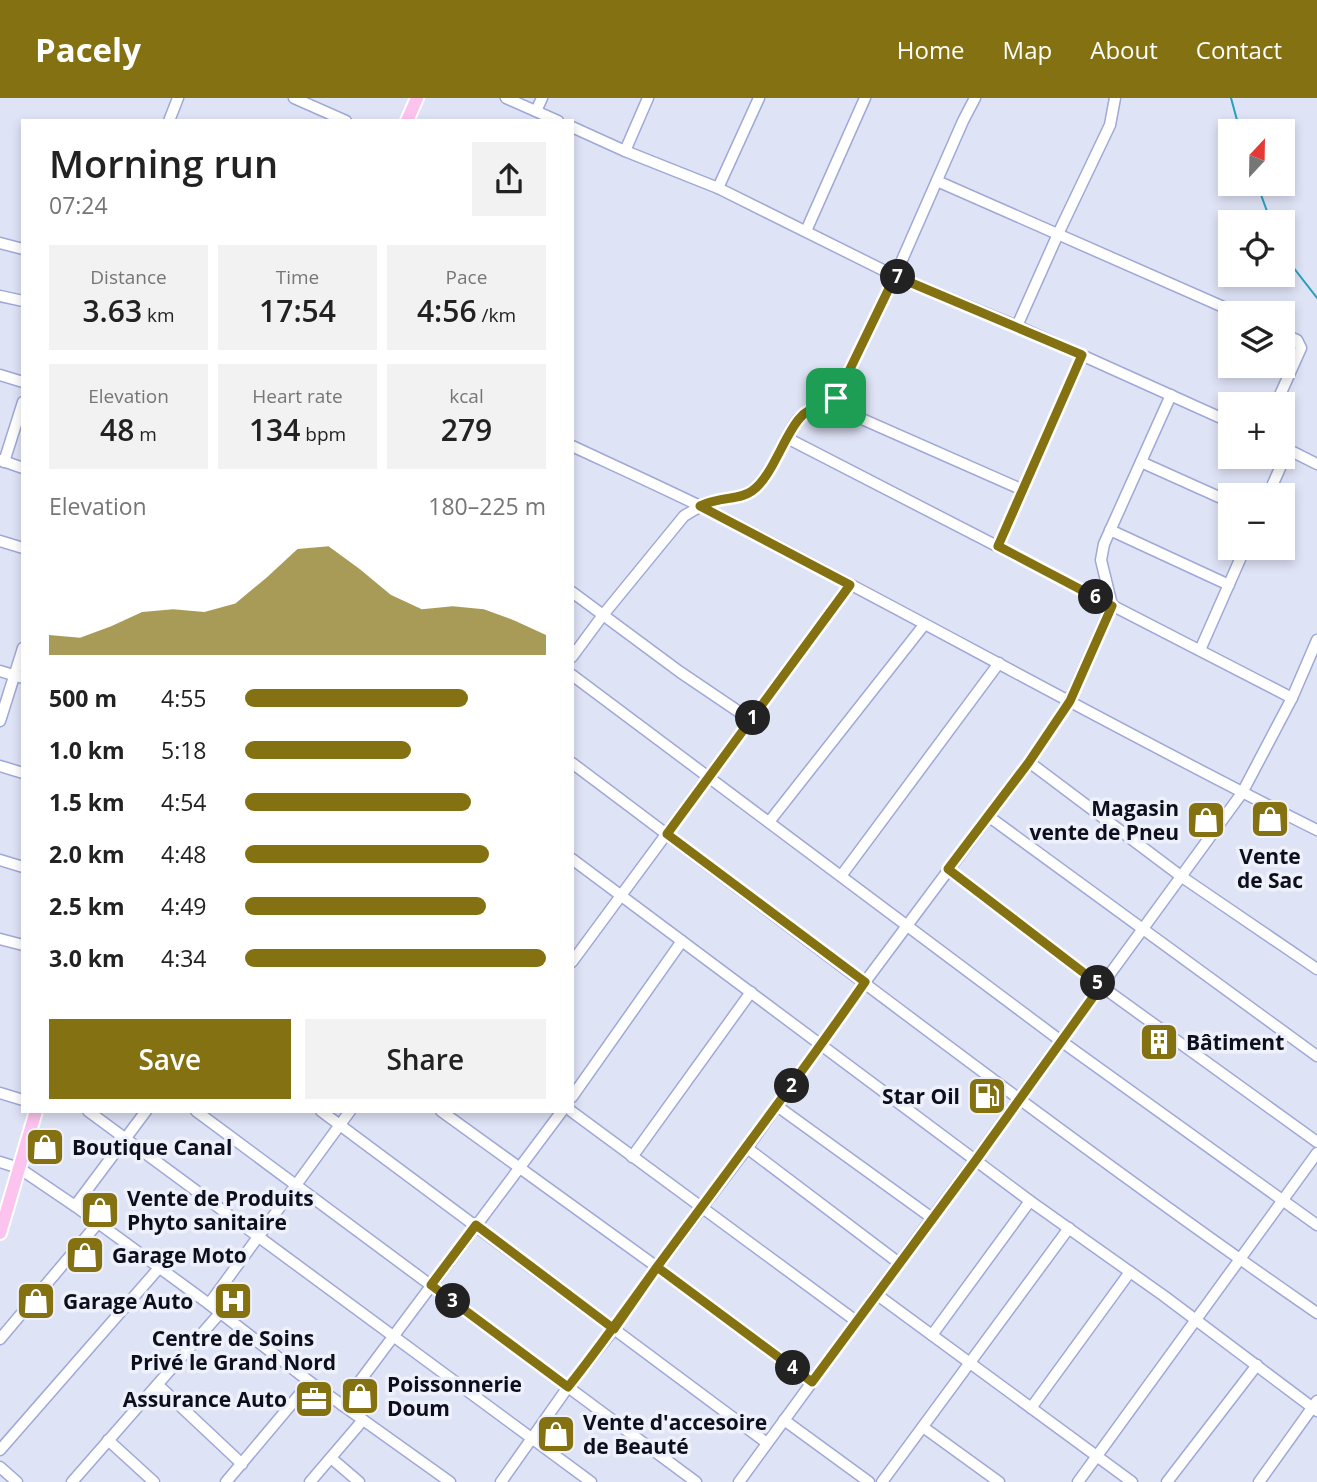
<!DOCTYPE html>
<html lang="en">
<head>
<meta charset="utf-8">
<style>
  body { margin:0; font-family:"Open Sans",sans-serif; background:#f2f2f2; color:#222; height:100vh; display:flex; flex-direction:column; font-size:26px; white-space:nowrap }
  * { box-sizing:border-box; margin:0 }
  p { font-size:23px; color:#767676 }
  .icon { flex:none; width:38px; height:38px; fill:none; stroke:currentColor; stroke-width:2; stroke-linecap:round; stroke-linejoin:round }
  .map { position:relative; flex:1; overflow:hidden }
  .panel { position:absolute; left:21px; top:21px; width:553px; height:994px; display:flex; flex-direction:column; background:#fff; border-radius:0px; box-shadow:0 4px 10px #0003 }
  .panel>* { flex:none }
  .needle { width:46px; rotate:22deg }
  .tools { position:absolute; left:1218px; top:21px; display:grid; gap:14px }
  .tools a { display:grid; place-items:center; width:77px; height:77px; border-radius:0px; background:#fff; box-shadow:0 4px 10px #0003; font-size:35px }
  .pin { position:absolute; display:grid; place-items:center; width:60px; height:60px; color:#fff; margin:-30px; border-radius:14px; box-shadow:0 4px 10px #0006 }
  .km { position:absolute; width:35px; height:35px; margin:-18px; border-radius:50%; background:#222; color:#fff; font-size:19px; line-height:35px; text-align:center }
  .round { display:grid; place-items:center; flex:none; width:74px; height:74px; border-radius:0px; background:#f2f2f2 }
  .head { display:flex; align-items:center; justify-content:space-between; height:119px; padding:0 28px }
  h1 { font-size:38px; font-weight:600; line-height:52px }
  .metrics { display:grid; grid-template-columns:repeat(3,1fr); gap:10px; height:119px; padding:7px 28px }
  .metrics div { display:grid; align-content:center; border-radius:0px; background:#f2f2f2; text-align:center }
  .metrics b { font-size:30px; font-weight:600 }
  .metrics small { font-size:19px; font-weight:400 }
  .metrics p { font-size:19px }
  .chart { height:196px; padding:14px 28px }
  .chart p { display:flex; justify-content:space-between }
  .chart svg { width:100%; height:126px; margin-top:7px; fill:#847111; opacity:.7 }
  .primary-button { display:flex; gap:14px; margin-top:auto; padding:14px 28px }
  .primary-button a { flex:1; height:80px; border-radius:0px; background:#847111; color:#fff; font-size:28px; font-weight:600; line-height:80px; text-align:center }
  .primary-button a+a { background:#f2f2f2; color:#222 }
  ul { padding:0 28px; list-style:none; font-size:23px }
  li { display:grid; grid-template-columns:112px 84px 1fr; align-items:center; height:52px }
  li i { height:18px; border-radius:9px; background:#847111 }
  header { display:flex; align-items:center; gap:42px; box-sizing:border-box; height:98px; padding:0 35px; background:#847111; color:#fff }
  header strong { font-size:33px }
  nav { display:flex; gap:38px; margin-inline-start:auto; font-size:24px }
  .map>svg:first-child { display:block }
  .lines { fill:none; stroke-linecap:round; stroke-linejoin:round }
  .stream { stroke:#24a2bc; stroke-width:2 }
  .minor-casing { stroke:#a0a8d6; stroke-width:13 }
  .major-casing { stroke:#fff; stroke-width:16 }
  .minor { stroke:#fff; stroke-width:10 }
  .major { stroke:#fdc3ef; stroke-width:12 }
  .route-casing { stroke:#fff; stroke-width:14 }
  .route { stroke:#847111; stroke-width:9 }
  .labels { text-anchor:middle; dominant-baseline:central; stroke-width:7; stroke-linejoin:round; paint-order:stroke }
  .poi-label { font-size:21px; font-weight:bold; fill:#0d0f1f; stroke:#eff1fa; text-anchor:start }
</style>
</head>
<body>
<header>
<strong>Pacely</strong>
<nav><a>Home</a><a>Map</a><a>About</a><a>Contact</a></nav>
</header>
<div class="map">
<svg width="1317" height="1384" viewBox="0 0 1317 1384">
  <rect width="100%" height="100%" fill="#dfe3f6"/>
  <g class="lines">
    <g class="stream">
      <path d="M1231 0 1240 33"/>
      <path d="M1257 86 1271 124"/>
      <path d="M1283 154 1286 160 1317 200"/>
    </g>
    <g class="minor-casing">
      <g id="minor">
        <path d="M294 0 346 23"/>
        <path d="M506 0 558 23"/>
        <path d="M536 13 542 0"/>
        <path d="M169 23 178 0"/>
        <path d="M572 29 625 53 718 90 895 178 1017 228 1230 324"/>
        <path d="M625 53 648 0"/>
        <path d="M937 83 1237 215"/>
        <path d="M718 90 759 0"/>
        <path d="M806 133 865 0"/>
        <path d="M0 145 23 151"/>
        <path d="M0 198 23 203"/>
        <path d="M1017 228 1058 136 1110 27 1115 0"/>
        <path d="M0 277 23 284"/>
        <path d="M828 306 1023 392"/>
        <path d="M1276 306 1301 250 1297 242 1283 236"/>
        <path d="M787 340 1292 600"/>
        <path d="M572 348C615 368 659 388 702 409 908 514 1110 629 1317 732"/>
        <path d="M1283 349 1317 366"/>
        <path d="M0 362 23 370"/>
        <path d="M4 364 23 304"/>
        <path d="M1141 364 1230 404"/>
        <path d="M1268 397 1288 352"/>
        <path d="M1110 432 1229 487"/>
        <path d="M0 443 23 450"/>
        <path d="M998 448 1082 257"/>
        <path d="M572 494 680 574 751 622"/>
        <path d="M1200 552 1245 450"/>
        <path d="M572 559 603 517 684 418C695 411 706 405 718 402 731 399 744 400 754 391 775 372 782 342 798 321 808 309 824 309 836 300L895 178 963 23 975 0"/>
        <path d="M0 573 23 580"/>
        <path d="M572 577 1061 943 1317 1127"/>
        <path d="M0 623 23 550"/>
        <path d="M1029 664 1182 779 1317 871"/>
        <path d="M572 665C819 850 1063 1039 1317 1215"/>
        <path d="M0 668 23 675"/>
        <path d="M988 718 1317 958"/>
        <path d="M769 724 924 527"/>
        <path d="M572 761 1030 1103 1164 1198 1317 1313"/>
        <path d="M0 762 23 769"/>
        <path d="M948 771 1101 888 1317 1044"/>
        <path d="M841 778 999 565"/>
        <path d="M0 841 23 847"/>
        <path d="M572 864 850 487"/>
        <path d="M0 995 23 1002"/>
        <path d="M572 999 682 843"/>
        <path d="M777 1008 932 1120"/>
        <path d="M88 1013 591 1384"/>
        <path d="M196 1013 696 1384"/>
        <path d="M321 1013 767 1345"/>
        <path d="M441 1013 657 1169 812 1284"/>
        <path d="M571 1013 856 1223"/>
        <path d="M747 1050 899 1165"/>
        <path d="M632 1059 751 894"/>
        <path d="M0 1064 19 1070 75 1108 209 1206 310 1284 450 1384"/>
        <path d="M75 1108 146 1013"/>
        <path d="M876 1196 1132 1384"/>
        <path d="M209 1206 350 1013"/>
        <path d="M932 1237 1030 1103"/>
        <path d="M0 1241 98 1125"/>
        <path d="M158 1287 242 1366"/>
        <path d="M342 1307 562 1013"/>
        <path d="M1031 1310 1130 1174"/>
        <path d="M784 1322 869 1384"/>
        <path d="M923 1329 999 1384"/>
        <path d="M108 1342 154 1384"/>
        <path d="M0 1352 159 1170"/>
        <path d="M331 1360 359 1384"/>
        <path d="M0 1369 17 1384"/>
        <path d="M72 1384 220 1215"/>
        <path d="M226 1384 310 1284"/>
        <path d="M310 1384 363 1322"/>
        <path d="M501 1384 568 1289 614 1231 657 1169 747 1050 865 884 1029 664 1070 602 1112 507 1101 462 1104 446 1171 297"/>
        <path d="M739 1384 932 1120 976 1061 1061 943 1242 695 1292 600 1317 542"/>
        <path d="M882 1384 1069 1130"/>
        <path d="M1078 1384 1317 1055"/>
        <path d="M1167 1384 1257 1267"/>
        <path d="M1259 1384 1317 1303"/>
      </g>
    </g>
    <g class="major-casing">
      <g id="major">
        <path d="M407 23 417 0"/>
        <path d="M0 1135 36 1013"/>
      </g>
    </g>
    <use href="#minor" class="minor"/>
    <use href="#major" class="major"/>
  </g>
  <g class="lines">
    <g class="route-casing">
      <path id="route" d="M836 300C824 308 808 309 799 321 783 340 772 379 752 393 741 401 728 399 715 403 710 404 705 406 700 408L850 487 667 736 865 884C798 981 727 1074 657 1169 628 1209 599 1250 568 1289L431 1187 476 1127 614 1231 657 1169 812 1284 976 1062 1101 888 948 771 1029 664 1070 603 1112 508 998 448 1082 257 895 178 836 300"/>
    </g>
    <use href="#route" class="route"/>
  </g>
  <defs>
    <g id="shop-square" transform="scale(2.0125)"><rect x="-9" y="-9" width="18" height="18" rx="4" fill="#847111" stroke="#eff1fa"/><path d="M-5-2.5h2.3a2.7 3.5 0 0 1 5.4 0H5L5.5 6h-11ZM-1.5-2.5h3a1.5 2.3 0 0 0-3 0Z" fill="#fff"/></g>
    <g id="building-square" transform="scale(2.0125)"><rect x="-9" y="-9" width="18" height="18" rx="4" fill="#847111" stroke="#eff1fa"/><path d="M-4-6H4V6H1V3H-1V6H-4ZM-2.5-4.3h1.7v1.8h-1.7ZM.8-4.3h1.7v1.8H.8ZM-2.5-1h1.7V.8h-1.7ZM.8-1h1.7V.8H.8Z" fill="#fff"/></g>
    <g id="fuel-square" transform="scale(2.0125)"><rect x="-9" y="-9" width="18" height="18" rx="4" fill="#847111" stroke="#eff1fa"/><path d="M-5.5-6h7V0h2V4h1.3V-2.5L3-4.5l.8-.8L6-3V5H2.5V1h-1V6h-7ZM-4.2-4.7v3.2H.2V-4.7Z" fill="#fff"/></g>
    <g id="hospital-square" transform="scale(2.0125)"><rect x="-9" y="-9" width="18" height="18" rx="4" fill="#847111" stroke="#eff1fa"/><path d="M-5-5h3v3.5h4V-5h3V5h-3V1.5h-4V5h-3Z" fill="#fff"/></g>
    <g id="office-square" transform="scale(2.0125)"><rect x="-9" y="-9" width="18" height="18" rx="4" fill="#847111" stroke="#eff1fa"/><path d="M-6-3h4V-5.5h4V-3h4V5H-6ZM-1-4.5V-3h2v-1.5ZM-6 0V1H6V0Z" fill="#fff"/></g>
  </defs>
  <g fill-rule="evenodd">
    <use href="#shop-square" x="1270" y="721"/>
    <use href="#shop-square" x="1206" y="722"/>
    <use href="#building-square" x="1159" y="944"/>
    <use href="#fuel-square" x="987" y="998"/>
    <use href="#shop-square" x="45" y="1049"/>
    <use href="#shop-square" x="100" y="1112"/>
    <use href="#shop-square" x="85" y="1157"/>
    <use href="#shop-square" x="36" y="1203"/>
    <use href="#hospital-square" x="233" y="1203"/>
    <use href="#shop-square" x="360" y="1298"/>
    <use href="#office-square" x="314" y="1301"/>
    <use href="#shop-square" x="556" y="1336"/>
  </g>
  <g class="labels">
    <g class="poi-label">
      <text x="1179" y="710" text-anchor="end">Magasin<tspan x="1179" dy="24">vente de Pneu</tspan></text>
      <text x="1270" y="758" text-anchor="middle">Vente<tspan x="1270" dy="24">de Sac</tspan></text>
      <text x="1186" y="944">Bâtiment</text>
      <text x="960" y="998" text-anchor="end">Star Oil</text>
      <text x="72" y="1049">Boutique Canal</text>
      <text x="127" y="1100">Vente de Produits<tspan x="127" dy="24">Phyto sanitaire</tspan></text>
      <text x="112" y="1157">Garage Moto</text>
      <text x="63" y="1203">Garage Auto</text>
      <text x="233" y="1240" text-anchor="middle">Centre de Soins<tspan x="233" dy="24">Privé le Grand Nord</tspan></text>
      <text x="387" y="1286">Poissonnerie<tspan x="387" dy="24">Doum</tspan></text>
      <text x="287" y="1301" text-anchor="end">Assurance Auto</text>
      <text x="583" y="1324">Vente d'accesoire<tspan x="583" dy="24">de Beauté</tspan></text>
    </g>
  </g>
</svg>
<div class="tools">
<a><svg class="needle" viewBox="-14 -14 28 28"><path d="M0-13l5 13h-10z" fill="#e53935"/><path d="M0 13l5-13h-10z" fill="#767676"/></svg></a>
<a><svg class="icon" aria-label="locate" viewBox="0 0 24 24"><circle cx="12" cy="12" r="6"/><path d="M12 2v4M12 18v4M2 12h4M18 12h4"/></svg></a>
<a><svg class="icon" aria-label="layers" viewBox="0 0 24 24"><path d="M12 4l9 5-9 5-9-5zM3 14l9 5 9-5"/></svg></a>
<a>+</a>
<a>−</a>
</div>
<div class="pin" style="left:836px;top:300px;background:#1e9e55"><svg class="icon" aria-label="arrive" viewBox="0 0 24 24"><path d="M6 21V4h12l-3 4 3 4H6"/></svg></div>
<b class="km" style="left:753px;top:620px">1</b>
<b class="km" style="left:792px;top:988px">2</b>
<b class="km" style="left:453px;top:1203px">3</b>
<b class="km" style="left:793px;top:1270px">4</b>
<b class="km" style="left:1098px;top:885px">5</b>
<b class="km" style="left:1096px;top:499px">6</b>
<b class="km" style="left:898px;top:179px">7</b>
<section class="panel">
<div class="head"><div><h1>Morning run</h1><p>07:24</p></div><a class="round"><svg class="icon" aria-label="share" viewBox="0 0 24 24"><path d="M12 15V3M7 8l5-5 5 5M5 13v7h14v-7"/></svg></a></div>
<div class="metrics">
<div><p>Distance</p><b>3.63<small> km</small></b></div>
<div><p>Time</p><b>17:54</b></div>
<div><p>Pace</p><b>4:56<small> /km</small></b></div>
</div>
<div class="metrics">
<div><p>Elevation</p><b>48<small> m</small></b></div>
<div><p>Heart rate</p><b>134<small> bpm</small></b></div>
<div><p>kcal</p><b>279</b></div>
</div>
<div class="chart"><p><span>Elevation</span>180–225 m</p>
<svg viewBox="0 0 160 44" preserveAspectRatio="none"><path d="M0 44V37L10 38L20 34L30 29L40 28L50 29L60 26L70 17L80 7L90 6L100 14L110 23L120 28L130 27L140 28L150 32L160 37V44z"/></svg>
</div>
<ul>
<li><b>500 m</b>4:55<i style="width:74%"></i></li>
<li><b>1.0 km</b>5:18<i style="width:55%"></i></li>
<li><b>1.5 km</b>4:54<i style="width:75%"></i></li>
<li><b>2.0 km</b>4:48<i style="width:81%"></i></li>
<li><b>2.5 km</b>4:49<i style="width:80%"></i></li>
<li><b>3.0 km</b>4:34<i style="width:100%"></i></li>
</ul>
<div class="primary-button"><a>Save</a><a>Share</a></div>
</section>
</div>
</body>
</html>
